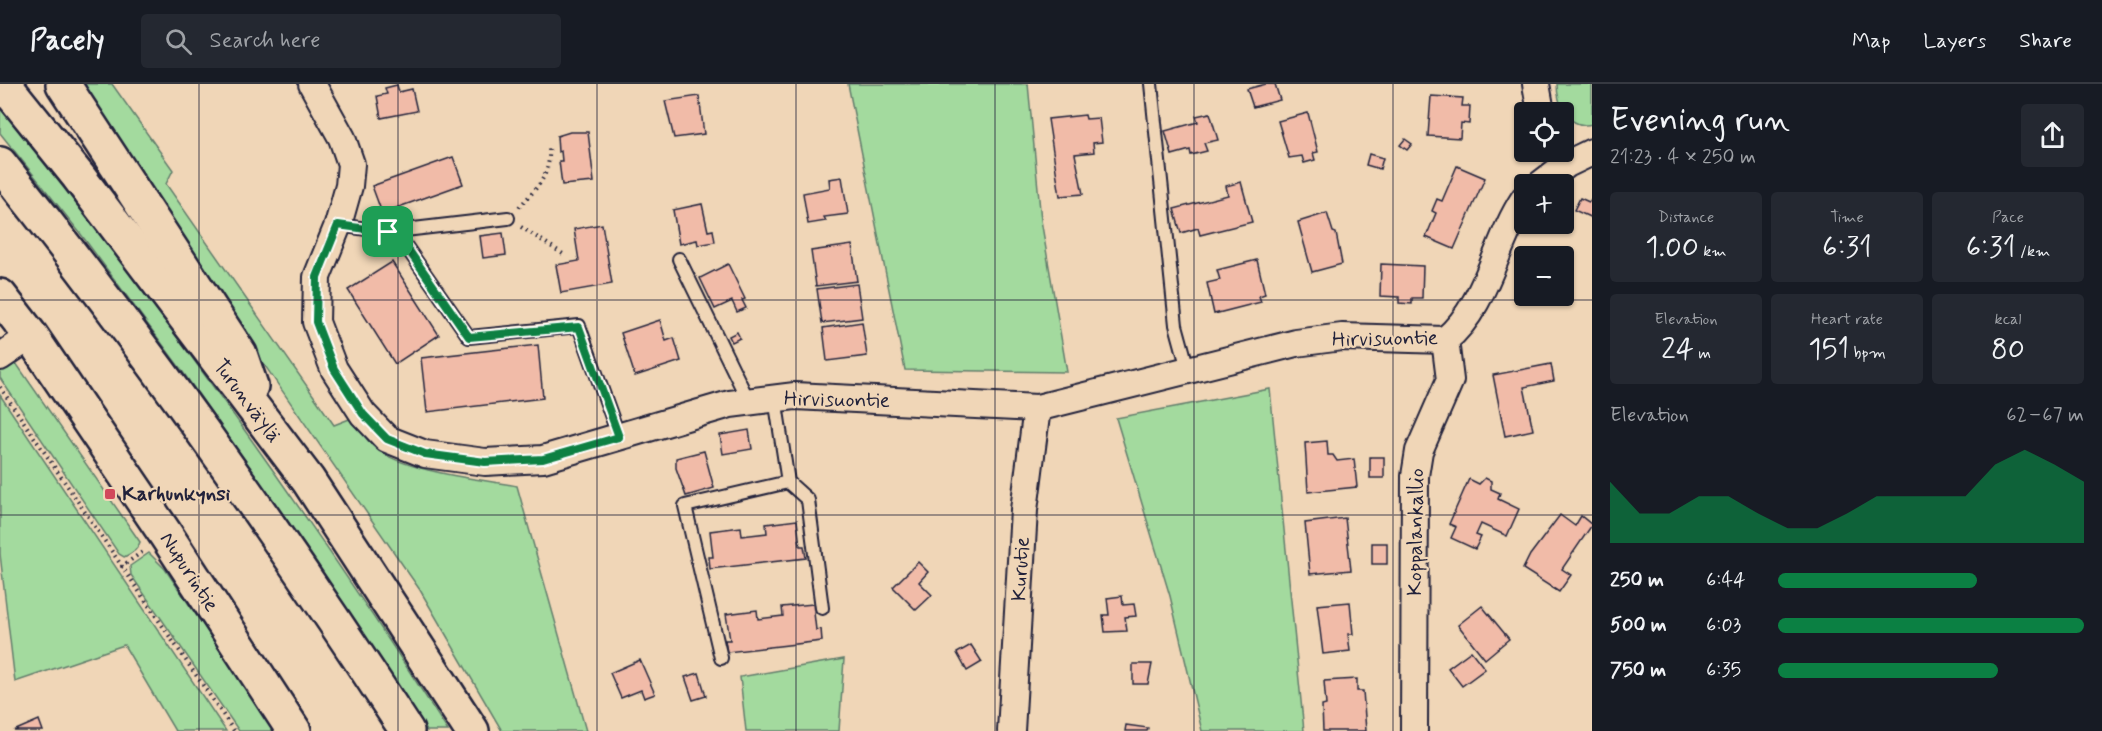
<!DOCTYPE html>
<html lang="en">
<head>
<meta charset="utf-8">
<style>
  body { margin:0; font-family:Mynerve,sans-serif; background:#242831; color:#f1f3f6; height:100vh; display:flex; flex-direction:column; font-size:22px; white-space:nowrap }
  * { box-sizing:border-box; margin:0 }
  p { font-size:20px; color:#9ea1a6 }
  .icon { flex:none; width:33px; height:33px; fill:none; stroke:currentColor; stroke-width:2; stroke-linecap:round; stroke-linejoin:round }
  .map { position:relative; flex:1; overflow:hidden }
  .drawer { display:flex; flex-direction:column; background:#171b24; width:510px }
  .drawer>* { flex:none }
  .controls { position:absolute; left:1514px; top:18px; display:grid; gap:12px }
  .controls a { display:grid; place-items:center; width:60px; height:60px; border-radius:6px; background:#171b24; box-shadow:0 2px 4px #0004; font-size:30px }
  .pin { position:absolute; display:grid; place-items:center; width:51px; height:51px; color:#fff; margin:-26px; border-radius:12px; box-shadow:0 3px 9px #0006 }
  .round { display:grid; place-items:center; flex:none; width:63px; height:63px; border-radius:6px; background:#242831 }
  .overview { display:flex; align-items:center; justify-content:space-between; height:102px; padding:0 18px }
  h1 { font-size:33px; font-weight:600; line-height:45px }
  .stats { display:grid; grid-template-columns:repeat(3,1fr); gap:9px; height:102px; padding:6px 18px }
  .stats div { display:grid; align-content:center; border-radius:6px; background:#242831; text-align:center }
  .stats b { font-size:30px; font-weight:600 }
  .stats small { font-size:16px; font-weight:400 }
  .stats p { font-size:16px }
  .chart { height:168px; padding:12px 18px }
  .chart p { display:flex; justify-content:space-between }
  .chart svg { width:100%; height:108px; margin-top:6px; fill:#0b8043; opacity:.7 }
  ul { padding:0 18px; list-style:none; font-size:20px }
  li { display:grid; grid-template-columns:96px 72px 1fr; align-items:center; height:45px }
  li i { height:15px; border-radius:8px; background:#0b8043 }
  header { display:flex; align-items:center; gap:36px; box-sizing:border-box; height:84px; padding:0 30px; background:#171b24; border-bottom:2px solid #363941 }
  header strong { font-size:28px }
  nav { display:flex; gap:33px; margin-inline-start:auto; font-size:21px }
  .search { width:420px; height:54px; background:#242831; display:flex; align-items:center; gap:15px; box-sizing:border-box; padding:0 21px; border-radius:6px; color:#9ea1a6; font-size:22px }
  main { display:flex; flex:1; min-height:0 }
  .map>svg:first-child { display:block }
  .green { fill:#a3da9e; stroke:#627e6c; stroke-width:1.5 }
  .building { fill:#f1bba8; stroke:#22223b; stroke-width:1.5 }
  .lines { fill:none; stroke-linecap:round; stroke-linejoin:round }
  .lane-casing { stroke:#22223b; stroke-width:16 }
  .street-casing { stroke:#22223b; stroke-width:30 }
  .secondary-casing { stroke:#22223b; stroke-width:38 }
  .highway-casing { stroke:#22223b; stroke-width:38 }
  .path { stroke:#22223b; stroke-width:4; stroke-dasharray:1.5 4.5; stroke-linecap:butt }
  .lane { stroke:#f0d6b7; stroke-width:12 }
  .street { stroke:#f0d6b7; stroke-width:26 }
  .secondary { stroke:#f0d6b7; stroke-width:33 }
  .highway { stroke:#f0d6b7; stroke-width:33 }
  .route-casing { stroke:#fff; stroke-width:12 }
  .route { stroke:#0b8043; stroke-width:8 }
  .grid { fill:none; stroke:#22223b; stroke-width:1.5; stroke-opacity:0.55 }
  .poi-dot { fill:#d1495b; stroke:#f0d6b7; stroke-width:2 }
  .labels { text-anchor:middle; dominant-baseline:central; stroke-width:4.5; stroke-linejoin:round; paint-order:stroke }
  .street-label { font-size:21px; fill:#22223b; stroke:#f0d6b7 }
  .poi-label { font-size:21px; font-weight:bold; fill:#22223b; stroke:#f0d6b7; text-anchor:start }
</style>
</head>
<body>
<header>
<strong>Pacely</strong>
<div class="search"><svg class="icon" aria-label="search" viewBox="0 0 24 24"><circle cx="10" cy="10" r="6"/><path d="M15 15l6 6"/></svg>Search here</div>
<nav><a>Map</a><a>Layers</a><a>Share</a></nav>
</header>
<main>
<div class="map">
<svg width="1592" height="647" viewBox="0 0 1592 647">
  <rect width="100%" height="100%" fill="#f0d6b7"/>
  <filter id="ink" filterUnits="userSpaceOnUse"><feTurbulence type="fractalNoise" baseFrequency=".0167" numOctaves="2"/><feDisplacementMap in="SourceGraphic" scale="12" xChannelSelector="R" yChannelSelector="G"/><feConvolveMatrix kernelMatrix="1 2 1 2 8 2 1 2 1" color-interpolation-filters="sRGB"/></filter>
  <g filter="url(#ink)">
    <g class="green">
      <path d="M79 0H112L173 86 166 100 334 341 352 334C359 343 366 357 375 364 405 388 478 395 517 402L586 647H502L420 506 196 182Z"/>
      <path d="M848 0H1028L1041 136 1067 288 905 286Z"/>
      <path d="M1557 0H1592V40C1568 46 1557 19 1557 0Z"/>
      <path d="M0 23C160 223 310 431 448 647H427L315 476 180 284 80 149 0 49Z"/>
      <path d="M12 276 16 279 140 458C138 466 131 470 124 473L119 470 0 294V281Z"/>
      <path d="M1270 305 1304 647H1202L1170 512 1116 334Z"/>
      <path d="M0 311 226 647H175L124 561 15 598 0 470Z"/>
      <path d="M149 469 165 485 275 647H239L131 491 130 482Z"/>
      <path d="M844 575 839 647H746L740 593Z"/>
    </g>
    <g class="building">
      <path d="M1266 0H1275L1280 16 1253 23 1247 5Z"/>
      <path d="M397 1 399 8 412 5 417 27 381 34 377 12 387 10 385 4Z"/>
      <path d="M699 12 704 50 674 54 665 17Z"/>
      <path d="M1431 12 1463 14 1462 22H1470L1469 40 1461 39 1460 54 1428 52Z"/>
      <path d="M1210 29 1218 56 1204 59 1207 67 1191 71 1190 66 1172 71 1165 47 1198 38 1196 32Z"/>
      <path d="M1308 29 1318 68 1313 69 1315 76 1304 79 1302 72 1289 74 1278 37Z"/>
      <path d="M1085 31 1086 35 1099 34 1102 58 1093 59 1094 68 1075 70 1083 110 1060 112 1048 35Z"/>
      <path d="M570 48H588L594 98 562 101 559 77H562L561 67 558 68 557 52Z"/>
      <path d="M1405 55 1412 60 1407 66 1400 61Z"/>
      <path d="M1369 70 1383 74 1380 85 1366 81Z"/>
      <path d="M453 73 463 100 382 129 372 102Z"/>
      <path d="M1457 82 1485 94 1454 165 1426 153 1436 129 1432 127 1437 115 1442 117Z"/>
      <path d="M842 93 848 130 824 133 826 137 808 140 803 109 830 104 829 95Z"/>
      <path d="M1241 98 1252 138 1200 151 1198 144 1181 149 1174 125 1228 111 1226 102Z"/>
      <path d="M1580 114 1589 118 1592 114V134L1574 126Z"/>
      <path d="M702 120 708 147 713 146 715 158 698 161 697 156 679 160 673 126Z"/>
      <path d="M1327 129 1333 148 1336 149 1342 180 1312 188 1298 138Z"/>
      <path d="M602 140 612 200 561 209 556 181 579 177 574 145Z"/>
      <path d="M503 149 506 171 483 174 480 152Z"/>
      <path d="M852 161 857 197 816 202 811 167Z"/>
      <path d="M1257 176 1265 210 1259 212 1261 218 1214 230 1207 199 1220 196 1217 186Z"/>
      <path d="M392 178 439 251 395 280 348 206Z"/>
      <path d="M728 180 745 215 742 216 746 224 737 228 732 217 715 225 700 194Z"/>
      <path d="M1381 180 1423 182 1422 214H1412V220L1399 219V213L1380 212Z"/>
      <path d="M857 200 862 234 822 239 817 205Z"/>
      <path d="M660 236 666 257 674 254 681 277 635 292 621 249Z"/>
      <path d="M862 238 867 272 827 277 823 244Z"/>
      <path d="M737 248 740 254 732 258 729 252Z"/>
      <path d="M538 261 543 314 427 328 421 274Z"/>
      <path d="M1551 280 1554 297 1524 303 1533 346 1505 352 1493 291Z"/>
      <path d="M749 346 752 365 723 370 720 351Z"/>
      <path d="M1327 357 1328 371H1333L1337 377 1354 375 1357 403 1308 408 1305 359Z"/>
      <path d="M704 367 714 404 686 412 676 384V374Z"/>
      <rect x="1370" y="373" width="14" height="21"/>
      <path d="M1485 394 1491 397V405L1500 409 1498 415 1519 425 1507 452 1481 440 1476 451 1481 453 1475 465 1451 454 1456 443 1449 440 1469 395 1479 400Z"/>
      <path d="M1560 431 1575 442 1581 432 1592 441 1562 485 1571 491 1559 508 1523 485 1530 471Z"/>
      <path d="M1345 434 1351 486 1310 490 1305 439Z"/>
      <path d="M797 436 800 462H804L806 474 710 485 709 473H713L710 447 741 443 742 452 767 449 766 440Z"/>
      <rect x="1372" y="459" width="15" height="21"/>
      <path d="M918 478 928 488 919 498 932 511 916 526 893 503Z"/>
      <path d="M1122 512 1123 521 1134 520 1136 532 1125 533 1127 547 1105 548 1103 531H1109L1107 514Z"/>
      <path d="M1350 518 1353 550H1348L1350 567 1323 570 1317 521Z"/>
      <path d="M813 520 816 546 821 545 822 557 727 568 725 556H730L726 530 757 526 758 535 783 532 782 523Z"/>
      <path d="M1482 522 1509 555 1485 575 1458 541Z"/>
      <path d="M971 561 982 578 967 587 957 569Z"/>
      <path d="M1471 567 1485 585 1462 602 1448 584Z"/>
      <path d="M640 576 655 610 644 614 641 606 621 614 610 589Z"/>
      <path d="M1133 580H1152L1148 600H1133Z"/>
      <path d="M699 589 706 612 693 616 685 593Z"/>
      <path d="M1357 595V607H1363L1366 647H1323L1322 622 1326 621 1324 597Z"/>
      <path d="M39 636 43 647H14L16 646Z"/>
      <path d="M1126 641 1148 644 1147 647H1125Z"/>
    </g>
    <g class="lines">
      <g class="lane-casing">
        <g id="lane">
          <path d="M1151 0 1176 241 1188 285"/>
          <path d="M338 141 388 148 508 134"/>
          <path d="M388 148 405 161 469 253 579 242 619 353"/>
          <path d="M679 175 749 318"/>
          <path d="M775 314 788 398 808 416 822 524"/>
          <path d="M721 574 685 422 788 398"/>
        </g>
      </g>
      <g class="street-casing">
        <g id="street">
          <path d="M312 0 342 54 351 80 349 102 338 141 317 193 316 238 334 285 363 330 387 355 425 370 485 378 543 375 730 320 795 312 1037 324 1296 259 1342 253 1445 256C1487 222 1495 159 1524 115"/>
          <path d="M1536 0 1541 28"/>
          <path d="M1541 100 1567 80 1592 68"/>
          <path d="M0 273 31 252"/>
          <path d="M1011 647 1024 426 1037 324"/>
          <path d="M1414 647 1415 392 1419 367 1450 296 1445 256"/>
        </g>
      </g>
      <g class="secondary-casing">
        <path id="secondary" d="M0 212 31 252 166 451 294 647"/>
      </g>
      <g class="highway-casing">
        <g id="highway">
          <path d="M4 0 78 92 308 396 472 647"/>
          <path d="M63 0 240 270 251 302"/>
          <path d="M0 80C146 262 280 452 407 647"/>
        </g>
      </g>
      <g class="path">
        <path d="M1563 44 1570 52"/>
        <path d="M519 123C538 103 551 91 549 63"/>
        <path d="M521 143 563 170"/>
        <path d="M0 303 234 647"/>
        <path d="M121 483 145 466"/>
      </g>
      <use href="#lane" class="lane"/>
      <use href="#street" class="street"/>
      <use href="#secondary" class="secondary"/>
      <use href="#highway" class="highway"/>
    </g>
  </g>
  <g class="lines" filter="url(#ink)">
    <g class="route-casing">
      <path id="route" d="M338 141 388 148 405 161 469 253 579 243 619 353 543 375 485 378 425 370 387 355 363 330 334 285 316 238 317 193Z"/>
    </g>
    <use href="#route" class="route"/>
  </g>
  <path class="grid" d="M199 0V647M398 0V647M597 0V647M796 0V647M995 0V647M1194 0V647M1393 0V647M0 216H1592M0 431H1592"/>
  <rect class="poi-dot" x="104" y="404" width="12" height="12" rx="3"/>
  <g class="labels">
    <g class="street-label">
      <text transform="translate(1385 255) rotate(-1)">Hirvisuontie</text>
      <text transform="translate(837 316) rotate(1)">Hirvisuontie</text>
      <text transform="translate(247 317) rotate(53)">Turunväylä</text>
      <text transform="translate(1416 448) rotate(-89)">Koppalankallio</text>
      <text transform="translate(1021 485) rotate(-87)">Kurutie</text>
      <text transform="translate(189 488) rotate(57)">Nupurintie</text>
    </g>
    <g class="poi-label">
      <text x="122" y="410">Karhunkynsi</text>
    </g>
  </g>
</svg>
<div class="controls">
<a><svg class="icon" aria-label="locate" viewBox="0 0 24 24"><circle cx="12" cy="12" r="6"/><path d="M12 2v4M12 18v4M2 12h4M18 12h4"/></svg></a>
<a>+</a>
<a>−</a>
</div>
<div class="pin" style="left:388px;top:148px;background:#1e9e55"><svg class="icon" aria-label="arrive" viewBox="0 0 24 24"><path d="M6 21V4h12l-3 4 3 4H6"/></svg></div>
</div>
<section class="drawer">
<div class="overview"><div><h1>Evening run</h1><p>21:23 · 4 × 250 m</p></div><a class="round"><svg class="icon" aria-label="share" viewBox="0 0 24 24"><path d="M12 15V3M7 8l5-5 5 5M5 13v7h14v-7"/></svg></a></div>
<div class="stats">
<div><p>Distance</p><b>1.00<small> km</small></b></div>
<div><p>Time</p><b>6:31</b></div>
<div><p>Pace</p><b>6:31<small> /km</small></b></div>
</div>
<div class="stats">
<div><p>Elevation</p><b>24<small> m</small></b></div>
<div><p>Heart rate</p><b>151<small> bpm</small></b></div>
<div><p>kcal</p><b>80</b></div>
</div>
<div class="chart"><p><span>Elevation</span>62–67 m</p>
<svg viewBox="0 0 160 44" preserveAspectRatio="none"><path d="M0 44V19L10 32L20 32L30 25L40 25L50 32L60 38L70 38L80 32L90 25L100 25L110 25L120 25L130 12L140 6L150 12L160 19V44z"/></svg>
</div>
<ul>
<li><b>250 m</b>6:44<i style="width:65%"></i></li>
<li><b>500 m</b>6:03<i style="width:100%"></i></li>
<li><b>750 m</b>6:35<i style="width:72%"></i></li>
</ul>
</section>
</main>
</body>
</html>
